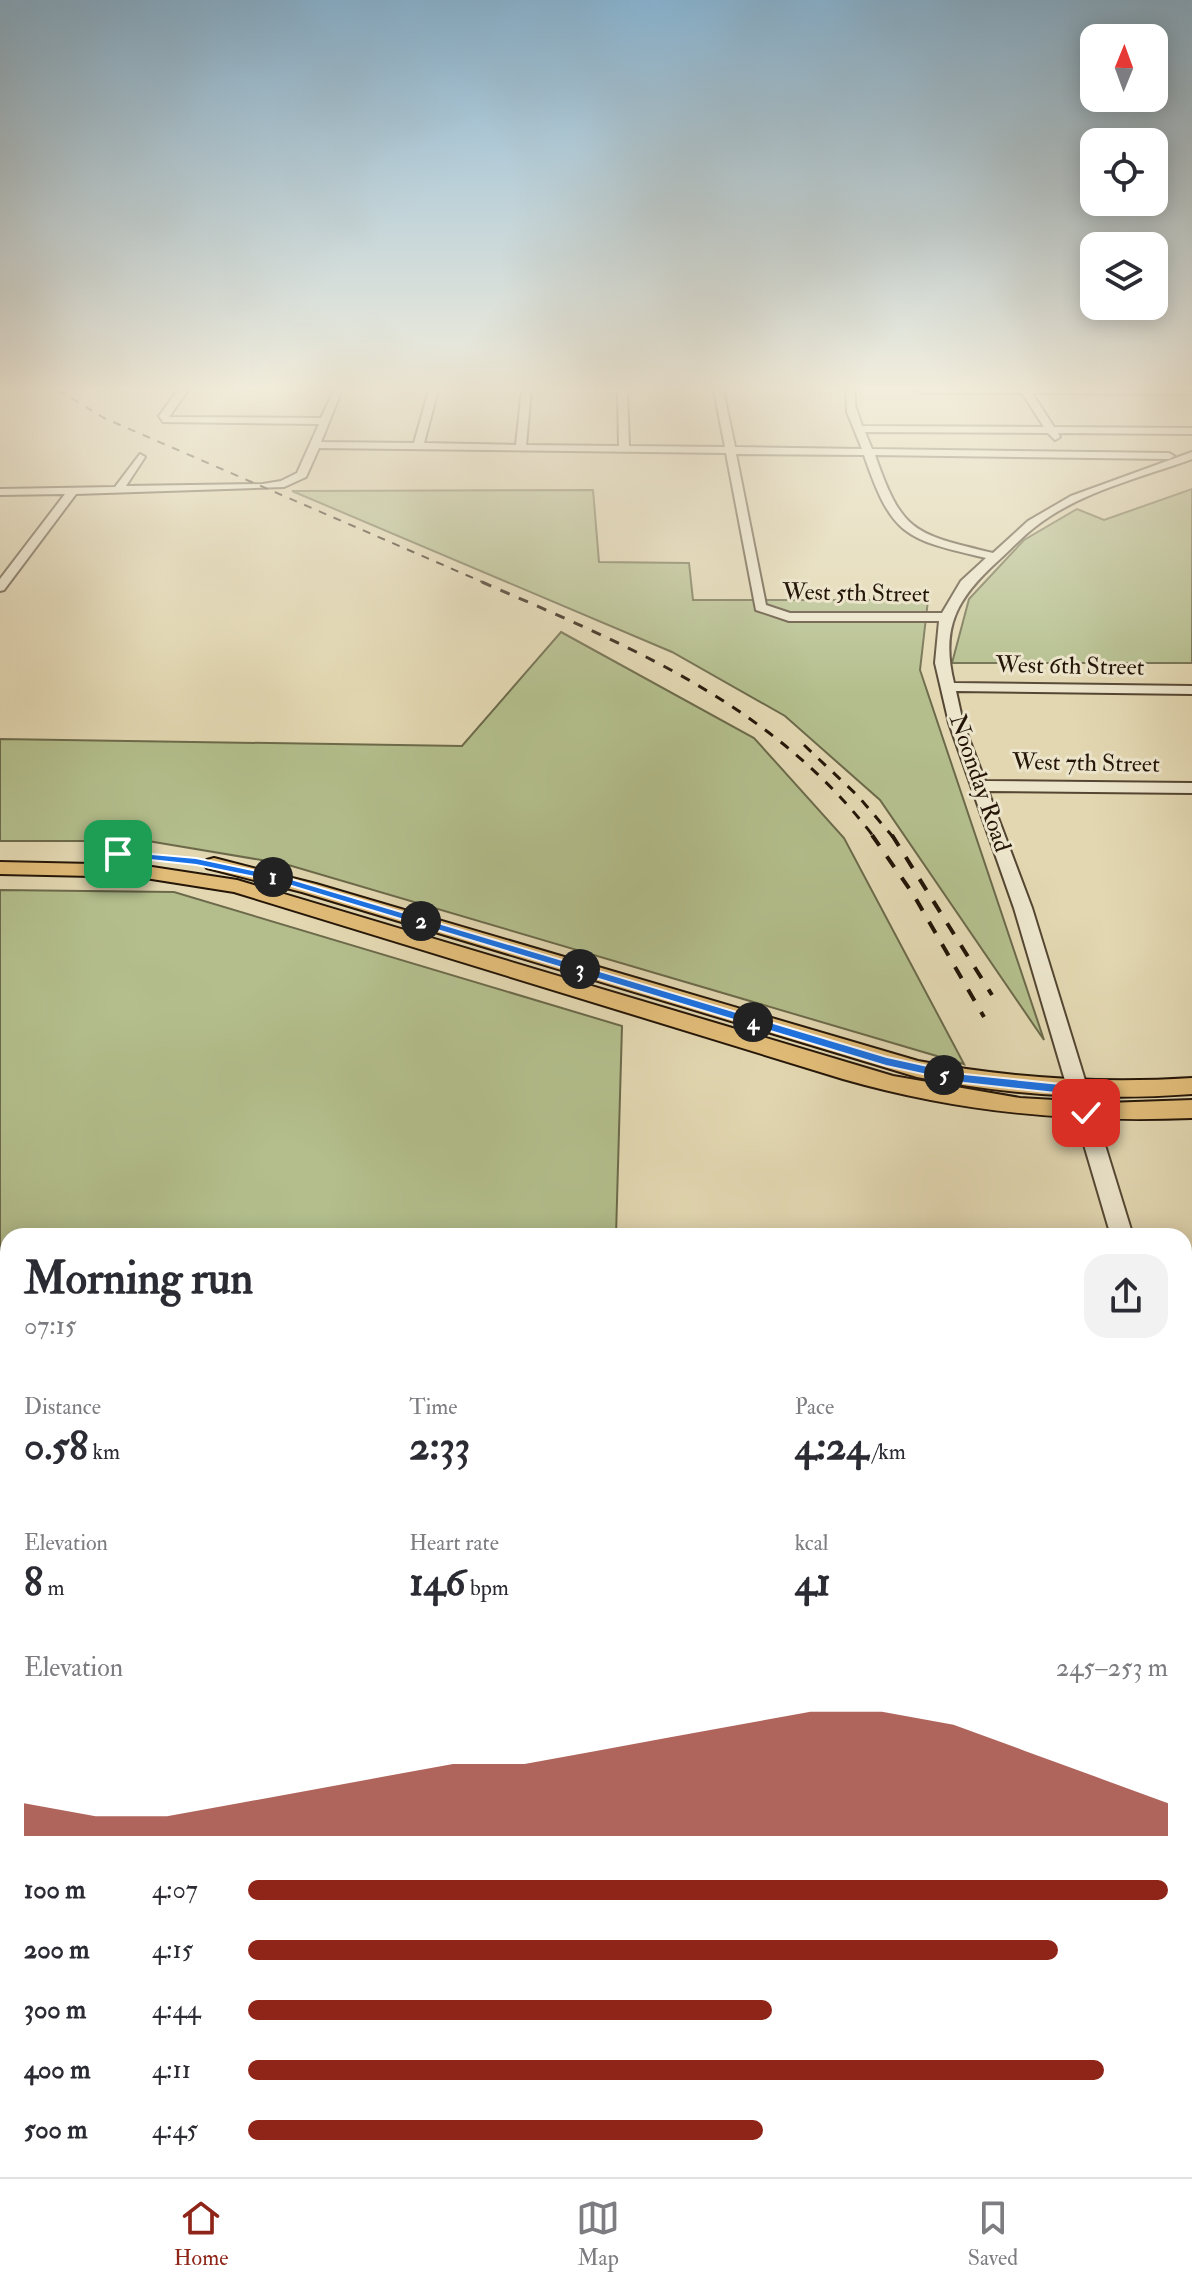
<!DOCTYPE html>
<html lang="en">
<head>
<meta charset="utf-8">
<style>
  body { margin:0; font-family:"IM FELL Double Pica",serif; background:#f2f2f3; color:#2b2b33; height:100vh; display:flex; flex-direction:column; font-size:30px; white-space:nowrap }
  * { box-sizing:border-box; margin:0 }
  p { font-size:26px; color:#7c7c81 }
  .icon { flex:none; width:44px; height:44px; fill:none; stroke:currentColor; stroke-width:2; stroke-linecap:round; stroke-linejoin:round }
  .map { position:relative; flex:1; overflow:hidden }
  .side { position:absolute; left:0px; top:1228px; width:1192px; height:950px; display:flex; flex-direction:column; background:#fff; border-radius:24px 24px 0 0; box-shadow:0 4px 20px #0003 }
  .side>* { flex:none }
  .needle { width:52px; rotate:1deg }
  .controls { position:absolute; left:1080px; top:24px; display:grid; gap:16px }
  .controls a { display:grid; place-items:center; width:88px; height:88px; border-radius:16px; background:#fff; box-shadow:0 4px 20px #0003; font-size:40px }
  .pin { position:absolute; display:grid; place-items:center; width:68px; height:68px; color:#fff; margin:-34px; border-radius:16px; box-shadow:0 4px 12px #0006 }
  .km { position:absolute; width:40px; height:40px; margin:-20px; border-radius:50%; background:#222; color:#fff; font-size:22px; line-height:40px; text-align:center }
  .round { display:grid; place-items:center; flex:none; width:84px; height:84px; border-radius:24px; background:#f2f2f3 }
  .summary { display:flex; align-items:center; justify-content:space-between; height:136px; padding:0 24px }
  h1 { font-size:44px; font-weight:700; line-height:60px }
  .metrics { display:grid; grid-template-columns:repeat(3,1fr); gap:12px; height:136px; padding:8px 24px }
  .metrics div { display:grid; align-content:center }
  .metrics b { font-size:40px; font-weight:700 }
  .metrics small { font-size:22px; font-weight:400 }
  .metrics p { font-size:22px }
  .chart { height:224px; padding:16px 24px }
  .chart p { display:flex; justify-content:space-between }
  .chart svg { width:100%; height:144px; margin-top:8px; fill:#8f2418; opacity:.7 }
  ul { padding:0 24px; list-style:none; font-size:26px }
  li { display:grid; grid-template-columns:128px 96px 1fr; align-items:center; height:60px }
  li i { height:20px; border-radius:10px; background:#8f2418 }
  .menu { display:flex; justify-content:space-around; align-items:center; height:112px; border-top:2px solid #e1e1e2; background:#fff; font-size:22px; color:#7c7c81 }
  .menu a { display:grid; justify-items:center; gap:4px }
  .menu .current { color:#8f2418 }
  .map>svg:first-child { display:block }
  .green { fill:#b3be8c; stroke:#6c6a4a; stroke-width:2 }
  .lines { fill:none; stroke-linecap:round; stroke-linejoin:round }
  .minor-casing { stroke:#544632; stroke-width:4 }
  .major-casing { stroke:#251608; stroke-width:4 }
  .minor { fill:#ece5cc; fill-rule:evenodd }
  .major { fill:#e1bc78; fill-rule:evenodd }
  .rail-far2 { stroke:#251608; stroke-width:2; stroke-dasharray:8 8; stroke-linecap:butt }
  .rail-far1 { stroke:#251608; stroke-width:3; stroke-dasharray:10 10; stroke-linecap:butt }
  .rail { stroke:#251608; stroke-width:4; stroke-dasharray:13 13; stroke-linecap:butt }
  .route { fill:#1a73e8; stroke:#fff; stroke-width:2 }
  .labels { text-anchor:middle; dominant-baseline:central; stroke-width:6; stroke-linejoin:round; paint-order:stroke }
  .far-street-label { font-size:24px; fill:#251608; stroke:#ece5cc }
</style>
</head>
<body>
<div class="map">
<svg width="1192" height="2177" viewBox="0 0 1192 2177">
  <rect width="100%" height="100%" fill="#e2d7b1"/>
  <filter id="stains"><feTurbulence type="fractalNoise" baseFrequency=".0025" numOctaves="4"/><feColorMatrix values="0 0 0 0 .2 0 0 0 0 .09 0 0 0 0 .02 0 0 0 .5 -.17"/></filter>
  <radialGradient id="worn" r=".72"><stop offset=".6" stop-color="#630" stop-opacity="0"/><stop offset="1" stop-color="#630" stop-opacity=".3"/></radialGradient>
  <g class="green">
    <path d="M1192 489V663H952L969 599 1024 540 1077 509 1104 520Z"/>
    <path d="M593 490 599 562 689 563 693 600H928L920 670 1044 1040 880 800 785 716 672 652 292 491Z"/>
    <path d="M561 632 754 738 844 838 964 1064 285 864 148 841H0V739L462 746Z"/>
    <path d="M0 890 174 892 622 1026 616 1236H8V1929H0Z"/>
  </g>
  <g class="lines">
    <g class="minor-casing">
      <g id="minor">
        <path d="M178 390H188L169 417 321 418 334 390H342L321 442 414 443 429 390H438L424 443 516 445 522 390H531L526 445 619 446 618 390H627L629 446 725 447 714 390H723L735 447 862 449 847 412 846 390H855V405L862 426 1044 427 1022 393H922L917 390H1192V394L1032 393 1054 427 1192 428V434L1058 433 1060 437 1055 440 1048 433 865 432 872 449 1169 453 1174 456 1169 459 875 455C902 533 914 534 993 553L1028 521 1071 496 1192 452V459C1140 478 1079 492 1035 527 1022 537 1011 549 999 560 958 597 940 626 954 683L1192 686V694L956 691 963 723 985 781 1192 783V793L988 791 1032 908 1133 1236H1111L1014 908 949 723 935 663 939 621H789L756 610 726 453 319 448 306 477 284 487 76 494 4 590 0 591V579L65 494 0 495V489L115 487 140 454 145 457 126 486 263 484 281 481 297 473 319 424 163 422 159 416ZM736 454 864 455C892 537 905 539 986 558L961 581 942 613H790L766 605Z"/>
        <rect x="1184" y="1351" width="8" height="20"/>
        <path d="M1184 1398 1192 1401V1436L1184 1433Z"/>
        <path d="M999 2170H1035L1034 2177H998Z"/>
      </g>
    </g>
    <g class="major-casing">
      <g id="major">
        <path d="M214 858 316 884 918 1061C1009 1078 1099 1084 1192 1078V1094C1099 1101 1009 1095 917 1077L302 892 207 868 204 864 207 860Z"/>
        <path d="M0 862 139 865 237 880 893 1076 1020 1098 1106 1103 1192 1100V1118C1072 1123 958 1112 843 1079L234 892 139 877 0 874Z"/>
      </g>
    </g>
    <use href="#minor" class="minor"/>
    <use href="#major" class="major"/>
    <path class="rail-far2" d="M58 390 104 418 487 584"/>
    <g class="rail-far1">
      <path d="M482 582C631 647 772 704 874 837"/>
      <path d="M804 745 858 796 893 837"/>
    </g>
    <g class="rail">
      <path d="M872 835 913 894 984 1017"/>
      <path d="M892 835 992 995"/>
    </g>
  </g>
  <linearGradient id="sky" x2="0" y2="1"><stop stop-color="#88b5d4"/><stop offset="0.56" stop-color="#f2eddc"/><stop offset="1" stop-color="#f2eddc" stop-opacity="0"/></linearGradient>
  <rect width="1192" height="694" fill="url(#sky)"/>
  <path class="route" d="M118 851 196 858 281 876 887 1057 964 1074 1080 1086 1086 1091 1093 1113 1091 1116H1082L1074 1095 964 1083 886 1066 275 881 196 865 114 856 113 854Z"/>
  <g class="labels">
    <g class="far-street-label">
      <text transform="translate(856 593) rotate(1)">West 5th Street</text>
      <text transform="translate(1070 666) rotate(1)">West 6th Street</text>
      <text transform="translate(1086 763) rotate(1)">West 7th Street</text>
      <text transform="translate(980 783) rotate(71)">Noonday Road</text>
    </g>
  </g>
  <rect width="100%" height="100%" filter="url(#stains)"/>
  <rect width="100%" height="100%" fill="url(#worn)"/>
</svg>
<div class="controls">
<a><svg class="needle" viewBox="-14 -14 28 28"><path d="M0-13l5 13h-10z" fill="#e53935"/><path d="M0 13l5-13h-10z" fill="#7c7c81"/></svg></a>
<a><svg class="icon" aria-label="locate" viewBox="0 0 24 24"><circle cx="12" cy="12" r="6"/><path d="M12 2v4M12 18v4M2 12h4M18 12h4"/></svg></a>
<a><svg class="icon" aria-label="layers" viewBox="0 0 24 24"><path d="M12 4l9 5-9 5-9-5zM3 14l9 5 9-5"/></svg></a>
</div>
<div class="pin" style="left:118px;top:854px;background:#1e9e55"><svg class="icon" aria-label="arrive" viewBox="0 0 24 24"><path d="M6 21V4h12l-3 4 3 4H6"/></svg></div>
<div class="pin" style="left:1086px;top:1113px;background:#d93025"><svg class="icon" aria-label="check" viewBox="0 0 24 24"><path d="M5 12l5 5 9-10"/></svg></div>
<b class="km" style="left:273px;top:877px">1</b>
<b class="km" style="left:421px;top:921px">2</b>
<b class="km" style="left:580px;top:969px">3</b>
<b class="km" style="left:753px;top:1022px">4</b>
<b class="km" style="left:944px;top:1075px">5</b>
<section class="side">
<div class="summary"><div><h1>Morning run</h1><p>07:15</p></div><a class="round"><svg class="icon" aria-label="share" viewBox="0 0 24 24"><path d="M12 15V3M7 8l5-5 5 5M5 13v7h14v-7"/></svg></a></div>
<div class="metrics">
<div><p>Distance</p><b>0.58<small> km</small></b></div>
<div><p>Time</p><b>2:33</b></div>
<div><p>Pace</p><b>4:24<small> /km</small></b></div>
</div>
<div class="metrics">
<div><p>Elevation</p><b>8<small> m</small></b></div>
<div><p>Heart rate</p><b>146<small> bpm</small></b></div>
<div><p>kcal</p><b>41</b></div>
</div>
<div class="chart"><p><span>Elevation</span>245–253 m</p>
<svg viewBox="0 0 160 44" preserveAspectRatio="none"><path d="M0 44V34L10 38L20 38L30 34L40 30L50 26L60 22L70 22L80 18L90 14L100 10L110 6L120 6L130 10L140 18L150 26L160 34V44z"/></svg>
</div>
<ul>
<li><b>100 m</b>4:07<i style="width:100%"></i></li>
<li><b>200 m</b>4:15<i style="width:88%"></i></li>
<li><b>300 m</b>4:44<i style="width:57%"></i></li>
<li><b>400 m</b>4:11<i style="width:93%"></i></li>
<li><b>500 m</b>4:45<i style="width:56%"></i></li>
</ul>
</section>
</div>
<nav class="menu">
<a class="current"><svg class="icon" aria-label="home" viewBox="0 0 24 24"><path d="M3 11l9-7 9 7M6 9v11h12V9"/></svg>Home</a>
<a><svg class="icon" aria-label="map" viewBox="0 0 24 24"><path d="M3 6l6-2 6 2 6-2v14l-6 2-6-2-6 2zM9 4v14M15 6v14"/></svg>Map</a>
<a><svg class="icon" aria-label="saved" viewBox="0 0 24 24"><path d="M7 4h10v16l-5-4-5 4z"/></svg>Saved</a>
</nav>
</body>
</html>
